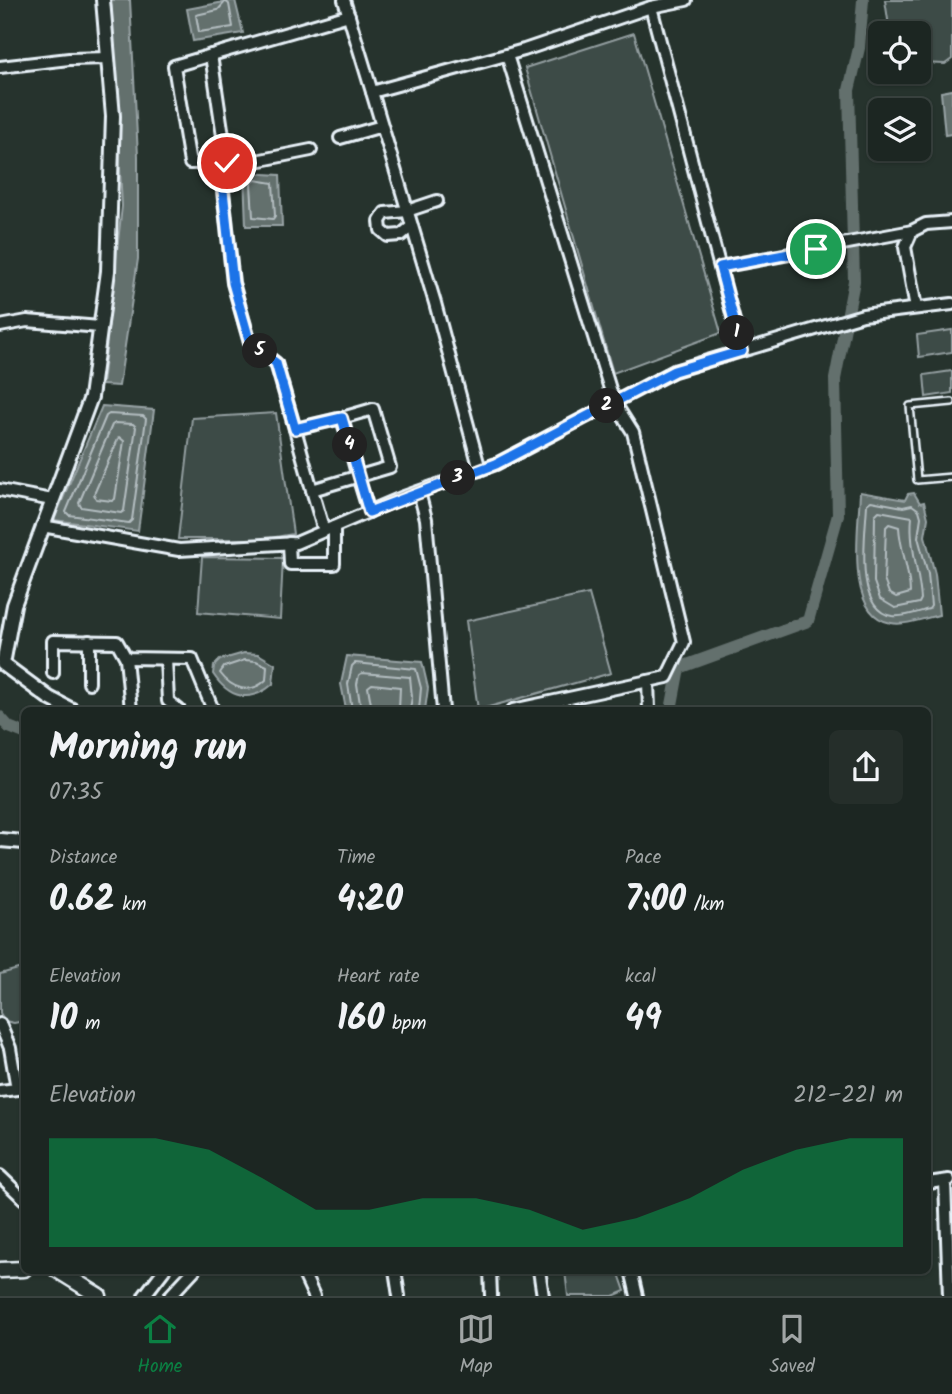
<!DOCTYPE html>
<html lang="en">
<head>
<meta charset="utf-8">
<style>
  body { margin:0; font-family:Kalam,sans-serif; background:#252e2a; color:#f1f3f6; height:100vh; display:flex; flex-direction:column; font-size:26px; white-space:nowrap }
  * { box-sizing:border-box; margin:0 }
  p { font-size:23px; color:#a0a5a5 }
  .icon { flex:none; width:38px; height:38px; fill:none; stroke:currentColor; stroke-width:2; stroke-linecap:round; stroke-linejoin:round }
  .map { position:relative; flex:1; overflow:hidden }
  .panel { position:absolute; left:21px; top:707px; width:910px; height:567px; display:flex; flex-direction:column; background:#1c2622; border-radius:10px; box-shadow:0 2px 5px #0004,0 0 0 2px #3a4340 }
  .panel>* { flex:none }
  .fabs { position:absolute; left:868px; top:21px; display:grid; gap:14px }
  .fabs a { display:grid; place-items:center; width:63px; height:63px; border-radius:10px; background:#1c2622; box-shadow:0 2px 5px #0004,0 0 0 2px #3a4340; font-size:35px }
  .pin { position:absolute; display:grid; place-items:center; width:60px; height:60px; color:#fff; margin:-30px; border:4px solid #fff; border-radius:50%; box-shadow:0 2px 7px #0007 }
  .km { position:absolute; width:35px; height:35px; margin:-18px; border-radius:50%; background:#222; color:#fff; font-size:19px; line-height:35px; text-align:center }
  .round { display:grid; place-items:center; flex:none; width:74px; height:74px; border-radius:10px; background:#252e2a }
  .overview { display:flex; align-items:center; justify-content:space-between; height:119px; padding:0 28px }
  h1 { font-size:38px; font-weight:800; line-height:52px }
  .metrics { display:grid; grid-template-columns:repeat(3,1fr); gap:10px; height:119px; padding:7px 28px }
  .metrics div { display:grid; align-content:center }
  .metrics b { font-size:35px; font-weight:800 }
  .metrics small { font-size:19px; font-weight:400 }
  .metrics p { font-size:19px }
  .chart { height:196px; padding:14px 28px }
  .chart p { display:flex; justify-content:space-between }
  .chart svg { width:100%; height:126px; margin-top:7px; fill:#0b8043; opacity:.7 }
  .tab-bar { display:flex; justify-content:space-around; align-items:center; height:98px; border-top:2px solid #3a4340; background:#1c2622; font-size:19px; color:#a0a5a5 }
  .tab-bar a { display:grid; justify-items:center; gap:4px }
  .tab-bar .selected { color:#0b8043 }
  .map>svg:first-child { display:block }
  .green { fill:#3e4b47; stroke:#939ea0; stroke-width:2 }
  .water { fill:#636f6d; stroke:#98a3a5; stroke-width:2 }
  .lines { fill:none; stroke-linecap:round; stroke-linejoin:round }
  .shore { stroke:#b3bdc0; stroke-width:2 }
  .canal { stroke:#636f6d; stroke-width:12 }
  .service-casing { stroke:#e8f1f8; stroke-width:10 }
  .minor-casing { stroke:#e8f1f8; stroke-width:16 }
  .tertiary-casing { stroke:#e8f1f8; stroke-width:18 }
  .secondary-casing { stroke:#e8f1f8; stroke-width:19 }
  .service { stroke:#26332d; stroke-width:5 }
  .minor { stroke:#26332d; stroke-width:10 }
  .tertiary { stroke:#26332d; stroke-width:12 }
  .secondary { stroke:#26332d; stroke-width:14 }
  .route-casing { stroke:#fff; stroke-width:14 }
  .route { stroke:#1a73e8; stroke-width:9 }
</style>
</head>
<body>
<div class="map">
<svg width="952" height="1296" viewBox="0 0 952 1296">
  <rect width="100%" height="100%" fill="#26332d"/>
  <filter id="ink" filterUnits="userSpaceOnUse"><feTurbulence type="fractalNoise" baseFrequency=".0143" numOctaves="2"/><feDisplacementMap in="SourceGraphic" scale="14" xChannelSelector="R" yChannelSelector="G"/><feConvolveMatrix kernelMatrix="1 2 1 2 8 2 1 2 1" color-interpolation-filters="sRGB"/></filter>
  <g filter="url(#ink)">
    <g class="green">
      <path d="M885 0H952V59L945 64 919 63V33H890Z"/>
      <path d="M634 33 721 333 613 373 525 68Z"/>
      <path d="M952 330V352L919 357 917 335Z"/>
      <path d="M952 371V393L926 397 924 375Z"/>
      <path d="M276 413 293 534 264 539H178L192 418Z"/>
      <path d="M202 557 283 558 280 619 198 612Z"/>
      <path d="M589 594 611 673 478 710 466 621Z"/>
      <path d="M18 969H24V1021L14 1023 5 1021 0 1013V974Z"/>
      <path d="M565 1271H618L625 1291 613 1296H568Z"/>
    </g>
    <g class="water">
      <path d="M111 0H130L138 156V259L119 386 102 385 122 206Z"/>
      <path d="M235 0 243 33 193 41 187 9Z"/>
      <path d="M952 90V134L945 135 941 92Z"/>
      <path d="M244 173 280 175 282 226H246Z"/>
      <path d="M102 406 154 410 138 531 54 520Z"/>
      <path d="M860 492 905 500 908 494 914 493 920 503 924 502 928 518 925 536 935 574 939 615C925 618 905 626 891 623 844 615 859 527 860 492Z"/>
      <path d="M244 653 258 654 275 664 273 684C250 704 229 698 213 674L214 666 220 660Z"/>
      <path d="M347 656 422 662 428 688 425 710 346 709 341 684Z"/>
    </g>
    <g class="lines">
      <g class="shore">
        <path d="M223 0 225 2 218 10 196 15 199 32 233 27 229 4 226 2 229 0"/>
        <path d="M255 180 273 183 275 216 273 219 253 217 251 184Z"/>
        <path d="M109 414 143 416 146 419 132 520 129 523 69 515 66 512 106 416Z"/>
        <path d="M115 423 133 424 136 427 124 511 121 513 81 507 79 503 112 425Z"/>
        <path d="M119 437 124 441 115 499 112 501 96 499 94 494Z"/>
        <path d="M871 501 903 507 912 505 919 510 921 517 918 537 928 574 931 606 929 609C918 612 903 618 892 616 853 610 866 532 867 504Z"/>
        <path d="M879 511 912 517C909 545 919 571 921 599L919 603 895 608 880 599 874 582 875 515Z"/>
        <path d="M889 524 899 527C900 550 910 570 910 593L896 597 889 593 884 580 886 527Z"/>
        <path d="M245 660 256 661 267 666 266 680C250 695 232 689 220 673L224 667Z"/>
        <path d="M352 710 348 684 352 666 355 663 416 669 421 688 419 710"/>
        <path d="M361 710 357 684 359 675 362 673 410 677 412 697 410 710"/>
        <path d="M372 710 368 687 372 684 400 687 399 710"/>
      </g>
      <g class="canal">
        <path d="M671 710 679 668 808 621 838 515 835 379 854 281 849 90 859 48 863 0"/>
        <path d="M0 717 9 727 24 733"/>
      </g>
      <g class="service-casing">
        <path id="service" d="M952 402 910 406 917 480 952 477"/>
      </g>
      <g class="minor-casing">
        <g id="minor">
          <path d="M344 0 372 92 524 50 651 7 686 0"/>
          <path d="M651 7 742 351"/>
          <path d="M211 55 227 163"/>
          <path d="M507 55 614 402 633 432 684 642 667 677 513 710"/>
          <path d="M0 67 69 59 108 58"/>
          <path d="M372 92 435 303 480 470"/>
          <path d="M340 138 382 126"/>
          <path d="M311 150 251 162 190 163 174 66 349 15"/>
          <path d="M220 163 233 283 250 343 276 363 295 429"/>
          <path d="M412 226 401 235 388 236 381 230 380 221 385 213 407 211 437 201"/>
          <path d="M720 267 912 231"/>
          <path d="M916 308 905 247 912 231 926 224 952 222"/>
          <path d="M0 326 27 321 100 327"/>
          <path d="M342 418 295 429 312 490 390 467 373 409 342 418 356 470 369 512"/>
          <path d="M0 490 52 500"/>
          <path d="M312 490 324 531"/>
          <path d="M419 492 426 519 443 710"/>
          <path d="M42 526 179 550 296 543 401 498 496 464 674 371 863 315 952 304"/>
          <path d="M289 543 290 564H334V527"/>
          <path d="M89 641V683"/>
          <path d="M126 658 131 710"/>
          <path d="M166 659 168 701 179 710"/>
          <path d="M53 673V641L117 642 126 658 192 659 213 710"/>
          <path d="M648 681 649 710"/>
          <path d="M0 1024 10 1048 17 1089 24 1087"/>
          <path d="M0 1091 17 1089"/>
          <path d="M0 1176 24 1199"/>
          <path d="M945 1181 949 1296"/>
          <path d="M928 1183 949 1180"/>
          <path d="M302 1270 314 1296"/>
          <path d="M395 1270 399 1296"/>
          <path d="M490 1270 491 1296"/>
          <path d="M539 1270 543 1296"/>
          <path d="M631 1270 637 1296"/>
          <path d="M144 1296 164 1270"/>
          <path d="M170 1296 194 1270"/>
        </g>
      </g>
      <g class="tertiary-casing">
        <g id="tertiary">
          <path d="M72 710 49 698 3 664 14 605 91 397 108 271 113 116 103 0"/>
          <path d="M0 840 24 842"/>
        </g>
      </g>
      <g class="secondary-casing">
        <g id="secondary">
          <path d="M0 1270 24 1269"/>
          <path d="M57 1270 99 1296"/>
        </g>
      </g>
      <use href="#service" class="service"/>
      <use href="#minor" class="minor"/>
      <use href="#tertiary" class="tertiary"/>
      <use href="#secondary" class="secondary"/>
    </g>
  </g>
  <g class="lines" filter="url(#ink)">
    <g class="route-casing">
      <path id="route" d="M227 163H220L233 283 250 343 276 363 295 429 342 418 369 512 496 464 674 371 742 351 720 267 816 249"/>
    </g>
    <use href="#route" class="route"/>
  </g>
</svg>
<div class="fabs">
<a><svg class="icon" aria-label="locate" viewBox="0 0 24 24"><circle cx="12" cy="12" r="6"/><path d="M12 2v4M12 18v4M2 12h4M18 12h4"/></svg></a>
<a><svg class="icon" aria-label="layers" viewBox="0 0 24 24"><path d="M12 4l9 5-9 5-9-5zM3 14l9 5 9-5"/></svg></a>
</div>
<div class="pin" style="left:816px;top:249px;background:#1e9e55"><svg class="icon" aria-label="arrive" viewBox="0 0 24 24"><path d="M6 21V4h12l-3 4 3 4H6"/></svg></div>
<div class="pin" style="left:227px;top:163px;background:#d93025"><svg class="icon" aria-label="check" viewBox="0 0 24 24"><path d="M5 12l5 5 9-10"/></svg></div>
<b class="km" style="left:737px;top:333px">1</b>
<b class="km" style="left:607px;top:406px">2</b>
<b class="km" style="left:458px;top:478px">3</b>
<b class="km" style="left:350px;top:445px">4</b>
<b class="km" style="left:260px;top:351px">5</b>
<section class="panel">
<div class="overview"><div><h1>Morning run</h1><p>07:35</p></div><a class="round"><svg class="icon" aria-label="share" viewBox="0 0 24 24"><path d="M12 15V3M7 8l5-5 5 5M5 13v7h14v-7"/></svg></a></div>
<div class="metrics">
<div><p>Distance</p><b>0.62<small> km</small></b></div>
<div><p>Time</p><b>4:20</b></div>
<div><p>Pace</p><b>7:00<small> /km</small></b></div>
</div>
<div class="metrics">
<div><p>Elevation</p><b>10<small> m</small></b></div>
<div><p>Heart rate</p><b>160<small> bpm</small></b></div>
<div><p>kcal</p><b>49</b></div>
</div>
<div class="chart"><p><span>Elevation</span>212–221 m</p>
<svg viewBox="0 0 160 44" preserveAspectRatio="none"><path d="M0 44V6L10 6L20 6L30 10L40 20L50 31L60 31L70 27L80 27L90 31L100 38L110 34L120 27L130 17L140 10L150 6L160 6V44z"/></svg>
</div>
</section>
</div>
<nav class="tab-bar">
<a class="selected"><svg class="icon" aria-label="home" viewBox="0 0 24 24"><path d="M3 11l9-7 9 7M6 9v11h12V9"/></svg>Home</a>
<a><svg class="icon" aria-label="map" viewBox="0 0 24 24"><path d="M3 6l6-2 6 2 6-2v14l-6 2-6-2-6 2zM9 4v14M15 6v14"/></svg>Map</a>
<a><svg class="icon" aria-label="saved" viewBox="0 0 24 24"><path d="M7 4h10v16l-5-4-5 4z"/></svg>Saved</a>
</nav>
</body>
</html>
